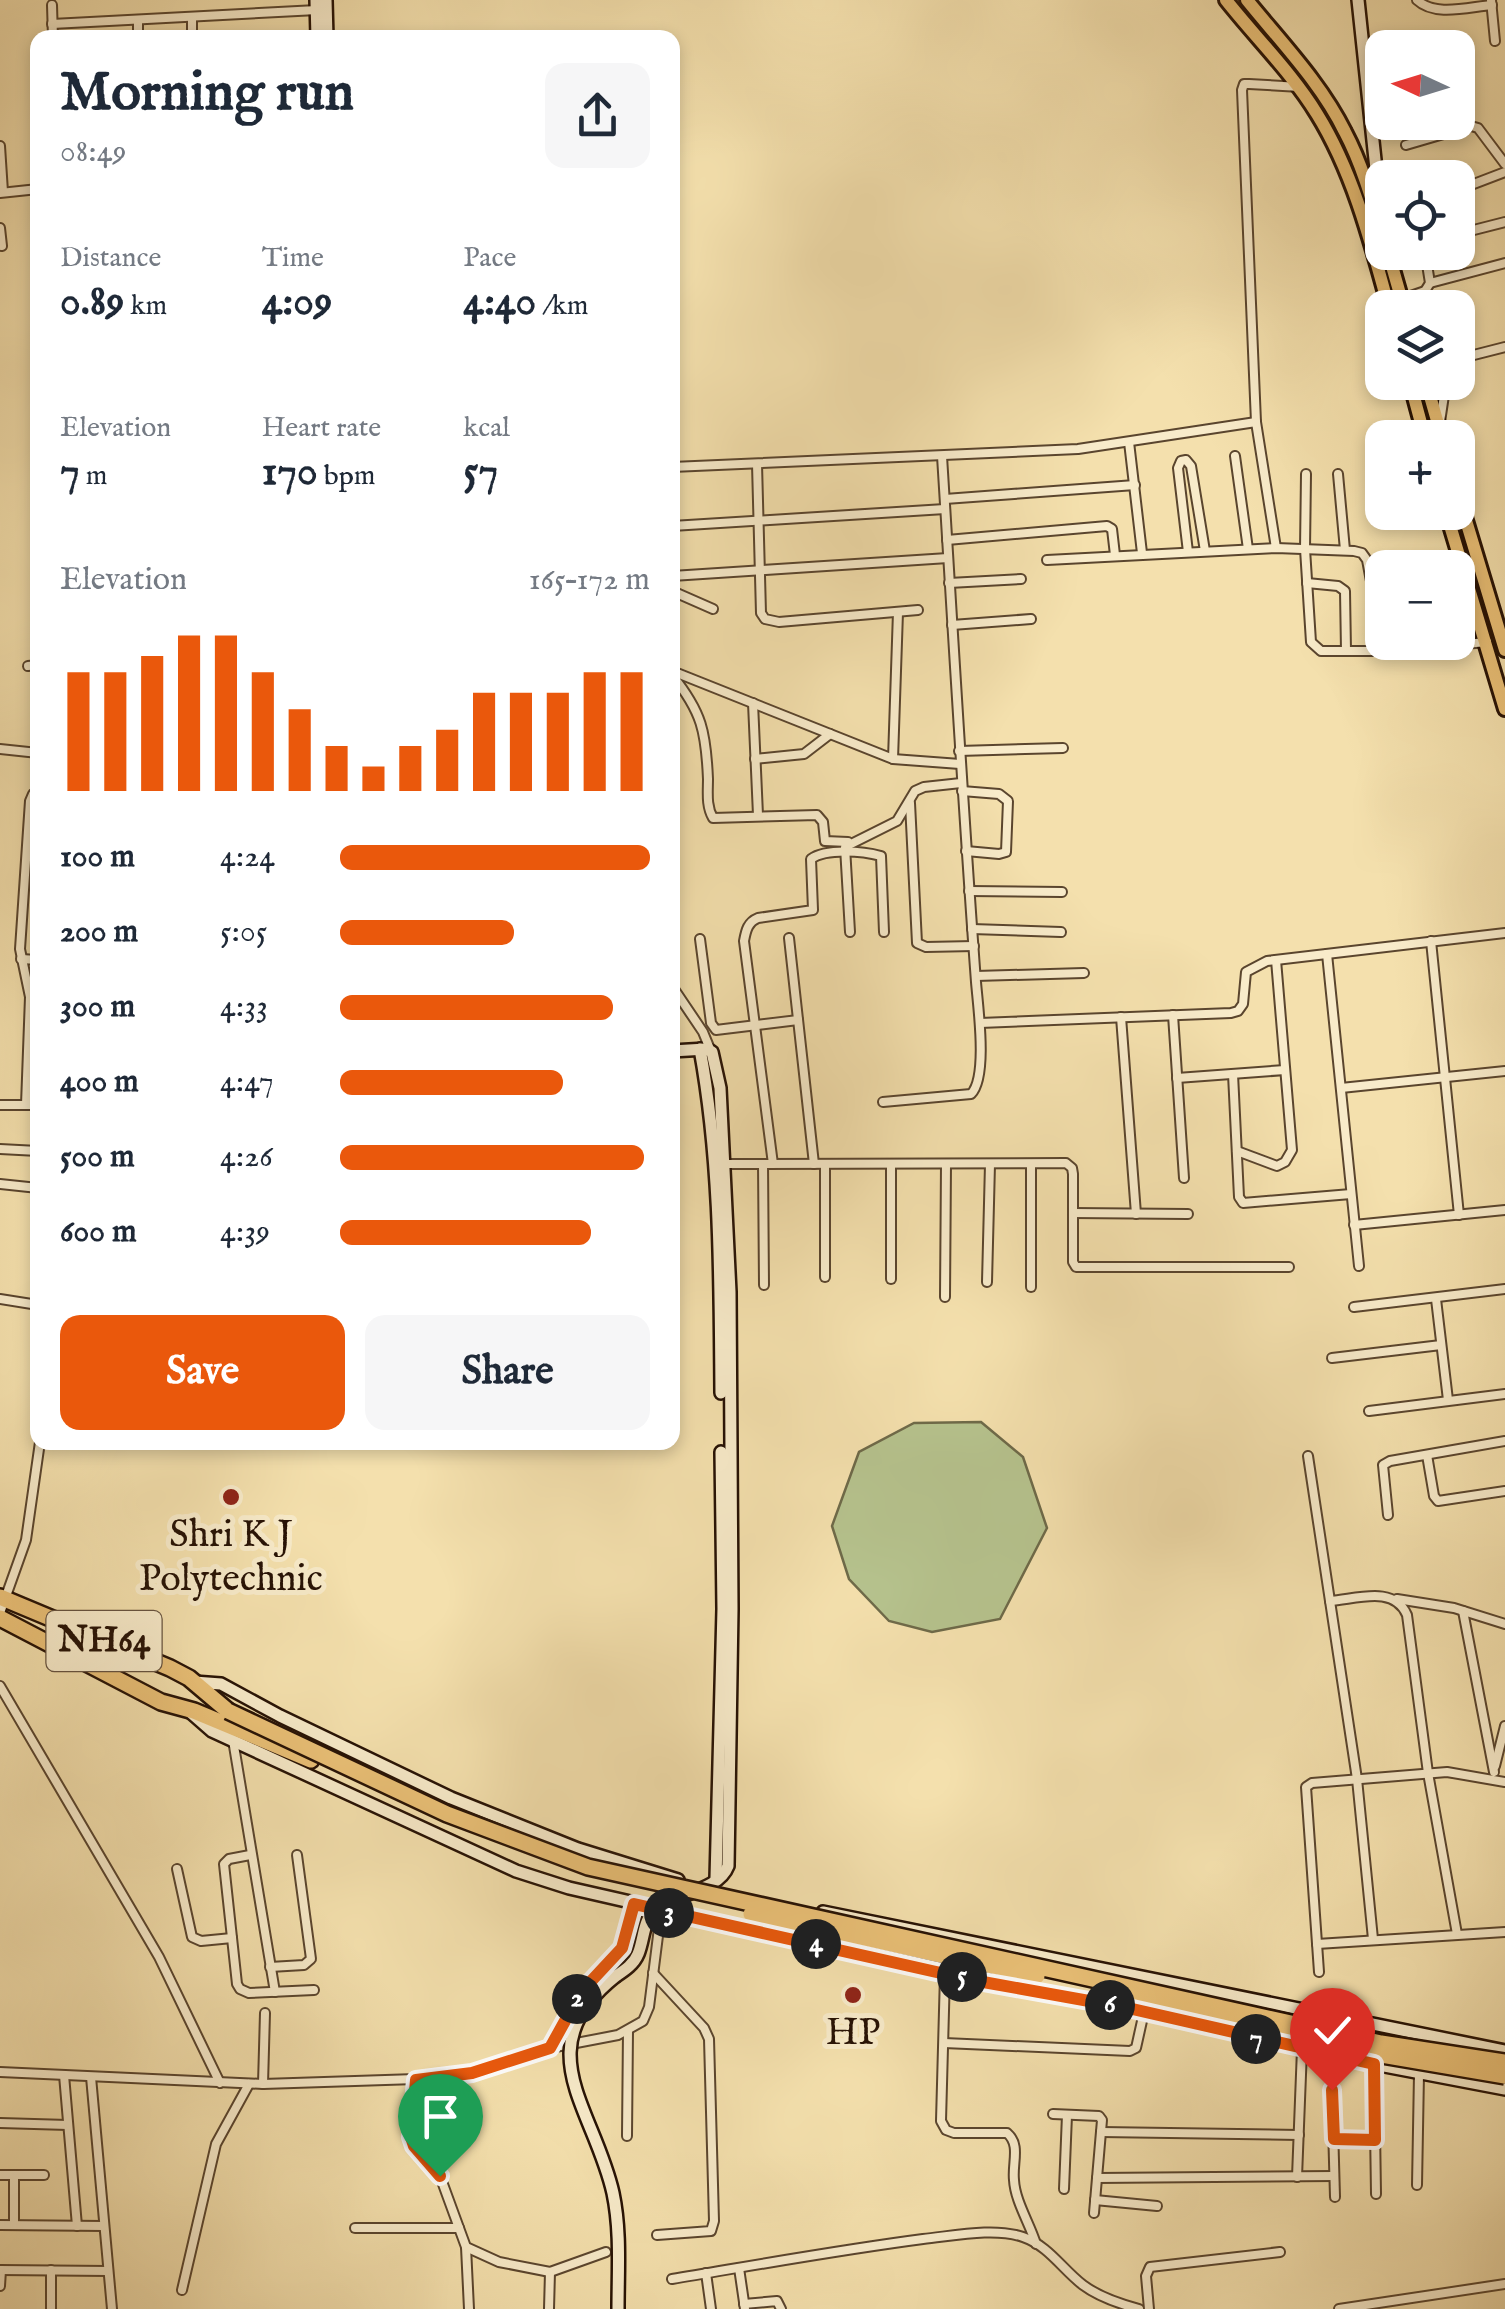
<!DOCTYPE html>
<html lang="en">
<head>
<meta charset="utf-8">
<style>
  body { margin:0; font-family:"IM FELL English",serif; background:#f6f6f7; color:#1f2937; height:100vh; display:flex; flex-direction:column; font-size:38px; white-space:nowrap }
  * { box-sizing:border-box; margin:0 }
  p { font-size:32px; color:#747a83 }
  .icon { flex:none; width:55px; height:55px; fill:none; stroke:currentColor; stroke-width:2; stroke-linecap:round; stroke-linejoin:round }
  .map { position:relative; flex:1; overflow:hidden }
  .drawer { position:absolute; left:30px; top:30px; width:650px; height:1420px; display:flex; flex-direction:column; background:#fff; border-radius:20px; box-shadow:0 5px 15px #0003 }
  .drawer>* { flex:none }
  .needle { width:65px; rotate:274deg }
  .controls { position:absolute; left:1365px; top:30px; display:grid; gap:20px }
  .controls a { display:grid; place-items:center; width:110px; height:110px; border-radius:20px; background:#fff; box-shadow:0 5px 15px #0003; font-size:50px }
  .pin { position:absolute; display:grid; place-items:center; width:85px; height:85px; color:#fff; margin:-102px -42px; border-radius:50% 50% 50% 0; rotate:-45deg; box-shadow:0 0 10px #0007 }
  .pin .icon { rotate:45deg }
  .km { position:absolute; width:50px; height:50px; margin:-25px; border-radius:50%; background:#222; color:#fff; font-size:28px; line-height:50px; text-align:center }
  .round { display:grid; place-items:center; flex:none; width:105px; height:105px; border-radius:20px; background:#f6f6f7 }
  .summary { display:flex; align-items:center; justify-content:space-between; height:170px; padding:0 30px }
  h1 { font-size:55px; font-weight:700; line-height:75px }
  .metrics { display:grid; grid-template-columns:repeat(3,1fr); gap:15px; height:170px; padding:10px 30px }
  .metrics div { display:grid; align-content:center }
  .metrics b { font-size:42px; font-weight:700 }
  .metrics small { font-size:28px; font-weight:400 }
  .metrics p { font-size:28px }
  .chart { height:280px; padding:20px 30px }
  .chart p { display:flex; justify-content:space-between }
  .chart svg { width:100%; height:180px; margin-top:10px; stroke:#ea580c; stroke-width:6 }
  .primary-button { display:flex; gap:20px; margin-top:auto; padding:20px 30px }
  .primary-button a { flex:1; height:115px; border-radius:20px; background:#ea580c; color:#fff; font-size:40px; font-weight:700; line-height:115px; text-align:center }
  .primary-button a+a { background:#f6f6f7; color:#1f2937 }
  ul { padding:0 30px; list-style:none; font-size:32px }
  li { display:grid; grid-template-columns:160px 120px 1fr; align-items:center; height:75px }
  li i { height:25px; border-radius:12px; background:#ea580c }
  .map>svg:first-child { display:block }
  .green { fill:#b6c38e; stroke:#6e6a49; stroke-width:2.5 }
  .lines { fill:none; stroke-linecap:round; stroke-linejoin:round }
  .street-casing { stroke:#5a452e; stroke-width:12 }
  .secondary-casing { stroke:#261104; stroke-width:16 }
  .primary-casing { stroke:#261104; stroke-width:18 }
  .highway-casing { stroke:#261104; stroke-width:20 }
  .street { stroke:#f8ebca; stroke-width:8 }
  .secondary { stroke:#f8ebca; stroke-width:11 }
  .primary { stroke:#eac076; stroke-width:12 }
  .highway { stroke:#eac076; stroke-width:15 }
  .secondary-bridge-casing { stroke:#261104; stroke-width:16; stroke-linecap:butt }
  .highway-bridge-casing { stroke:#261104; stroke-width:20; stroke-linecap:butt }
  .secondary-bridge { stroke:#f8ebca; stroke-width:11 }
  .highway-bridge { stroke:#eac076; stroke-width:15 }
  .route-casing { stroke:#fff; stroke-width:20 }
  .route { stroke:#ea580c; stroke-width:12 }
  .poi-dot { fill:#8f2418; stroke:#f8ebca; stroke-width:4 }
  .labels { text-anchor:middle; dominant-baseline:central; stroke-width:10; stroke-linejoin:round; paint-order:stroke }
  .shield { fill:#f8ebca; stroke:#65523f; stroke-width:2.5 }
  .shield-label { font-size:35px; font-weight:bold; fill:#261104 }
  .poi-label { font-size:38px; fill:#261104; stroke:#f8ebca }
</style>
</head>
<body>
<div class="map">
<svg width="1505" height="2309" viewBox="0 0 1505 2309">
  <rect width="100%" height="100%" fill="#f4e0ad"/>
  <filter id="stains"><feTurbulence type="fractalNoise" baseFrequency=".002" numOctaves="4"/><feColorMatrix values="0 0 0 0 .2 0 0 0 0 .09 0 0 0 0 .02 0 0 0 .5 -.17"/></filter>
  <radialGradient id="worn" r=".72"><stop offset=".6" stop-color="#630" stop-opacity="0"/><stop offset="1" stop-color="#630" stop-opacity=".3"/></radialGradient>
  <path class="green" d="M981 1422 1023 1457 1047 1528 1000 1619 932 1632 889 1621 849 1579 832 1526 859 1452 914 1423Z"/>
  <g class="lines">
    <g class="street-casing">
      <g id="street">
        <path d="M1417 0C1435 17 1468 7 1492 5"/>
        <path d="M1491 0 1495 41"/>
        <path d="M52 5 53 38"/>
        <path d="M192 18V38"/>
        <path d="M52 24 317 10"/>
        <path d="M138 38V20"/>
        <path d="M1406 145 1471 126 1478 128 1505 164"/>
        <path d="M0 146 3 192"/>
        <path d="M1458 190 1505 172"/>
        <path d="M0 193 38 189"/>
        <path d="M0 228 2 246"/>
        <path d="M1458 234 1505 222"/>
        <path d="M1430 283 1505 263"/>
        <path d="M1425 291 1430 308"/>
        <path d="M1402 299 1425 291 1430 283 1425 252"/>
        <path d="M1458 359 1505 347"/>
        <path d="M1440 422 1446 382"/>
        <path d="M1129 442 1142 553"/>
        <path d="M1235 456 1248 549"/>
        <path d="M757 464 761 613 765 619 779 622 918 610"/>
        <path d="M672 467 1078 449 1256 422"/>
        <path d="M1306 474 1305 549 1311 642 1321 651H1385L1487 642"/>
        <path d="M1338 474 1345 550"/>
        <path d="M945 499 1135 485"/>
        <path d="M672 526 945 509"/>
        <path d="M947 540 1107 526 1112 529 1115 555"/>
        <path d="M1276 548 1256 422 1242 90 1244 84H1249L1300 87"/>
        <path d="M1188 552 1178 468 1181 461 1186 460 1191 466 1205 551"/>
        <path d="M1047 560 1276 548 1354 551 1362 553 1367 560 1382 640"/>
        <path d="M672 576 948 558"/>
        <path d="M949 583 1021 579"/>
        <path d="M1307 583 1338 586 1345 591 1346 651"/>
        <path d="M672 591 713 609"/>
        <path d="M952 625 1031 619"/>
        <path d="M28 666 38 665"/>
        <path d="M672 671 893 759 960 764"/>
        <path d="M672 675C702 712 706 732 708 779 708 792 706 806 713 818L817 815 823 822 825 841 848 842"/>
        <path d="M753 703 758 815"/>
        <path d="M0 749 38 753"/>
        <path d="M959 751 1063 748"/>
        <path d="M755 759 804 754 830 734"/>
        <path d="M893 759 898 612"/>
        <path d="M962 791 999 794 1008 801 1006 852 999 854 966 851"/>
        <path d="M910 803 917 943 926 947 974 946"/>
        <path d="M969 891 1062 892"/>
        <path d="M972 929 1061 932"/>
        <path d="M850 932 845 847 897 821 915 791 924 787 961 783"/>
        <path d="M789 938 814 1164"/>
        <path d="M700 939 711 1023 716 1030 798 1020"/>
        <path d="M1431 941 1459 1215"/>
        <path d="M1327 954 1359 1266"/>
        <path d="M21 959 38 960"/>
        <path d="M976 976 1084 973"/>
        <path d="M672 986 703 1032 710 1049"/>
        <path d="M1173 1015 1184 1178"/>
        <path d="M1121 1017 1136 1214"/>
        <path d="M980 1023 1231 1013 1238 1011 1243 1004 1246 972 1267 961 1505 933"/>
        <path d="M1233 1074 1239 1197 1243 1203 1351 1194"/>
        <path d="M1177 1078 1285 1070"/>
        <path d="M1341 1088 1505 1071"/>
        <path d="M883 1102 971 1094C988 1077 978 1007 976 982 963 807 953 632 942 456"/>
        <path d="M0 1105H38"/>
        <path d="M26 1105 30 997 20 949 30 801 33 794 38 793"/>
        <path d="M0 1149 38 1151"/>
        <path d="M1237 1151 1277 1166 1285 1162 1292 1150 1276 960"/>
        <path d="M725 1164 1066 1163 1072 1168 1073 1174V1262L1076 1267H1289"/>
        <path d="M763 1164 764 1285"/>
        <path d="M773 1164 744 941C746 930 748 922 758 918L813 910 811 859C826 848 863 851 881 856L884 932"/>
        <path d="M0 1184 38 1188"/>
        <path d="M1073 1213 1188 1214"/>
        <path d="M1354 1225 1505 1210"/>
        <path d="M825 1277V1164"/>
        <path d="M891 1279V1164"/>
        <path d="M987 1282 990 1164"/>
        <path d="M1031 1287V1164"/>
        <path d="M945 1297 946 1164"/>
        <path d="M0 1299 38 1305"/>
        <path d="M1436 1299 1448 1400"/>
        <path d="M1354 1307 1505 1289"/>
        <path d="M1332 1358 1441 1345"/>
        <path d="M1369 1411 1505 1394"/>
        <path d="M1427 1455 1434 1496 1438 1501 1505 1491"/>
        <path d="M1308 1456 1357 1779 1373 1939"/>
        <path d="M1388 1515 1383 1465 1390 1461 1505 1441"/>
        <path d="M1397 1599 1454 1608 1505 1624"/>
        <path d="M1330 1601C1357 1599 1394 1585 1407 1615L1428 1773 1457 1934"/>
        <path d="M1463 1611 1494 1772"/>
        <path d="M0 1613 26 1540 40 1442"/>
        <path d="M0 1686 159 1957 220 2083"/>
        <path d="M233 1740 275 1992"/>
        <path d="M1495 1766 1505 1726"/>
        <path d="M250 1855 229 1859 224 1864 237 1984 240 1989 249 1993 314 1990"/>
        <path d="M177 1869 192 1937 201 1941 232 1938"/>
        <path d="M1317 1944 1505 1932"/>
        <path d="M270 1967 304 1965 311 1959 297 1855"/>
        <path d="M1319 1972 1306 1787 1312 1783 1447 1772 1505 1782"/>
        <path d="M653 1973 704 2028 709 2039 714 2221 711 2231 657 2235"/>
        <path d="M945 1974 941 2121 946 2130 954 2133H1007C1021 2145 1012 2163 1014 2180 1015 2201 1030 2224 1036 2244"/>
        <path d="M944 2043 1130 2051 1136 2048 1144 2012"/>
        <path d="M550 2048 581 1992 622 1949 634 1904"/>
        <path d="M1374 2064 1376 2194"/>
        <path d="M0 2072 263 2084 416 2079 472 2073 550 2048 618 2035 643 2021 649 2007 661 1912"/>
        <path d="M64 2075 77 2226"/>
        <path d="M91 2077 112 2309"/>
        <path d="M416 2079 411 2137 414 2147 440 2176 466 2247 499 2262 550 2272 606 2252"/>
        <path d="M263 2084 265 2013"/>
        <path d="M1332 2091 1335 2197"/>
        <path d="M1053 2114 1099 2116 1102 2120 1094 2213"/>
        <path d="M0 2123 68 2125"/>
        <path d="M1101 2132 1299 2135"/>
        <path d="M627 2136 628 2031"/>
        <path d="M1333 2139 1375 2140"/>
        <path d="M0 2175H44"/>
        <path d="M1297 2177 1302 2049"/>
        <path d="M1097 2178 1334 2176"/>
        <path d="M1417 2185 1419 2074"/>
        <path d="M1064 2189 1067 2115"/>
        <path d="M1095 2200 1157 2206"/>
        <path d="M0 2225 104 2226"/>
        <path d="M14 2225V2175"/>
        <path d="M355 2228H459"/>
        <path d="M466 2247 469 2309"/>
        <path d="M739 2268 745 2309"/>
        <path d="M0 2270 108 2271"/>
        <path d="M706 2273 711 2309"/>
        <path d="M672 2279C756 2265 839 2250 923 2239 953 2236 994 2227 1023 2237 1049 2246 1062 2269 1083 2285 1099 2297 1120 2304 1139 2309"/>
        <path d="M0 2286 1 2270"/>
        <path d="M182 2290 216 2144 249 2084"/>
        <path d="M744 2304 777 2301 781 2309"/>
        <path d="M51 2309V2270"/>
        <path d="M549 2309 550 2272"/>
        <path d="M1149 2309 1146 2276 1150 2267 1280 2252"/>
        <path d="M1339 2309 1505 2284"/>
      </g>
    </g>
    <g class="secondary-casing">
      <g id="secondary">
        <path d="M316 0 317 38"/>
        <path d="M326 0 327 38"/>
        <path d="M1358 0 1376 169 1367 184"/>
        <path d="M700 1049C721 1163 720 1278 721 1393"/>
        <path d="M194 1682 221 1684 280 1716 451 1798 578 1849 678 1880"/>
        <path d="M188 1710 212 1731 516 1871 569 1888 972 1980 1128 2009 1374 2064 1505 2089"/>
        <path d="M716 1879 723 1609 721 1452"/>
        <path d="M823 1912 1505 2051"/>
        <path d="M616 1976C625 1970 634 1964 638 1954 644 1940 643 1920 655 1910 675 1893 718 1892 728 1866L732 1609 730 1292 720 1088 712 1052 706 1049 672 1051"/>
      </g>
    </g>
    <g class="primary-casing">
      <g id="primary">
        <path d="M1226 0C1256 38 1292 73 1317 114 1353 172 1371 242 1389 308"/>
        <path d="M1247 0C1281 42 1321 83 1345 132 1362 164 1372 200 1382 235"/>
        <path d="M1388 252 1404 308"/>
        <path d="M1410 382 1425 438"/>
        <path d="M1426 382 1442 438"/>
        <path d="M1458 494 1505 650"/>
        <path d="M1446 512 1505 709"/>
      </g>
    </g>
    <g class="highway-casing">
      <g id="highway">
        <path d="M0 1597 170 1668 189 1678 228 1711"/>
        <path d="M0 1618 161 1702 194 1711 311 1760"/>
      </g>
    </g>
    <use href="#street" class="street"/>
    <use href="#secondary" class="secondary"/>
    <use href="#primary" class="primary"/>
    <use href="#highway" class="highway"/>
    <g class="secondary-bridge-casing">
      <path id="secondary-bridge" d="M616 1976C525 2048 594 2108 613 2193 621 2231 618 2270 618 2309"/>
    </g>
    <g class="highway-bridge-casing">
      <g id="highway-bridge">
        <path d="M228 1711 447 1814 588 1867 1381 2043 1505 2062"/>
        <path d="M751 1914 1037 1976"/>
        <path d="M1118 1994 1358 2051 1505 2076"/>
      </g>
    </g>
    <use href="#secondary-bridge" class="secondary-bridge"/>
    <use href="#highway-bridge" class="highway-bridge"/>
  </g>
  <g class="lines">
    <g class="route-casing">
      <path id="route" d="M440 2176 414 2146 411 2137 416 2080 472 2073 550 2048 581 1992 622 1948 634 1904 972 1980 1128 2008 1374 2064 1375 2140 1334 2139 1332 2090"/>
    </g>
    <use href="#route" class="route"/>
  </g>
  <g class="poi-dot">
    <circle cx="231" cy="1497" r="10"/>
    <circle cx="853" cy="1995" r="10"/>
  </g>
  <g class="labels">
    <rect class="shield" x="46.5" y="1611" width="115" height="60" rx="8"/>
    <g class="shield-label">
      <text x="104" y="1641">NH64</text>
    </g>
    <g class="poi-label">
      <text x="231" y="1536">Shri K J<tspan x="231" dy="44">Polytechnic</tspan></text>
      <text x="853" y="2034">HP</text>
    </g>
  </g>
  <rect width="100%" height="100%" filter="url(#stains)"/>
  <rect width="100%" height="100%" fill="url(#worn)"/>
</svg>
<div class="controls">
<a><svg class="needle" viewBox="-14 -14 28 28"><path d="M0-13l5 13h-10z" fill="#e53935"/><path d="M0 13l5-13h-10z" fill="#747a83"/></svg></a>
<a><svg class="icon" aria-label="locate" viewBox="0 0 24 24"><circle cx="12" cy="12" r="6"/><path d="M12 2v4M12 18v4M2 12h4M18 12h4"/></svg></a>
<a><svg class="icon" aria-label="layers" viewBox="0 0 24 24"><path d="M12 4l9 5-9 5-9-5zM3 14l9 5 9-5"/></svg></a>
<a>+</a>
<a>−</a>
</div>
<div class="pin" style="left:440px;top:2176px;background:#1e9e55"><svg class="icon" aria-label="arrive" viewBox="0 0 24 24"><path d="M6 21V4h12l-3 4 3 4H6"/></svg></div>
<div class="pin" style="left:1332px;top:2090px;background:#d93025"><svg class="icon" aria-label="check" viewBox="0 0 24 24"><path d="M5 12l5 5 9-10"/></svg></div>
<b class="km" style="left:577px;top:1999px">2</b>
<b class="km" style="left:669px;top:1913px">3</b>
<b class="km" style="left:816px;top:1944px">4</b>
<b class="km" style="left:962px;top:1977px">5</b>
<b class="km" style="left:1110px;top:2005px">6</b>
<b class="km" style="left:1256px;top:2039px">7</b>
<section class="drawer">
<div class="summary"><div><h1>Morning run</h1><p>08:49</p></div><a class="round"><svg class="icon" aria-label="share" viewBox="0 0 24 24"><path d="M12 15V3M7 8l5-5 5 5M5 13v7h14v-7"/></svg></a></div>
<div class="metrics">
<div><p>Distance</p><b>0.89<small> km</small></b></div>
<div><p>Time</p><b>4:09</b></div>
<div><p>Pace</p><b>4:40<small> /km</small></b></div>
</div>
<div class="metrics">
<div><p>Elevation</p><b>7<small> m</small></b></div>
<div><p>Heart rate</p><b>170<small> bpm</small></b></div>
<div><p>kcal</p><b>57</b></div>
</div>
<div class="chart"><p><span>Elevation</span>165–172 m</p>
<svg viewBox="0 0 160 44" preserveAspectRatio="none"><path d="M5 44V15M15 44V15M25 44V11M35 44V6M45 44V6M55 44V15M65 44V24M75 44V33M85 44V38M95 44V33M105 44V29M115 44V20M125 44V20M135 44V20M145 44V15M155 44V15"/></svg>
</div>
<ul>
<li><b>100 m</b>4:24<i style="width:100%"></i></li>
<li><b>200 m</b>5:05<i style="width:56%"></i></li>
<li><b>300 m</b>4:33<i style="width:88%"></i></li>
<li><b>400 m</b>4:47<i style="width:72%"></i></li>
<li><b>500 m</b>4:26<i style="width:98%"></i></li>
<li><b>600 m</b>4:39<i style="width:81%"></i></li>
</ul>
<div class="primary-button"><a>Save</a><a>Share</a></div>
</section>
</div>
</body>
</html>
